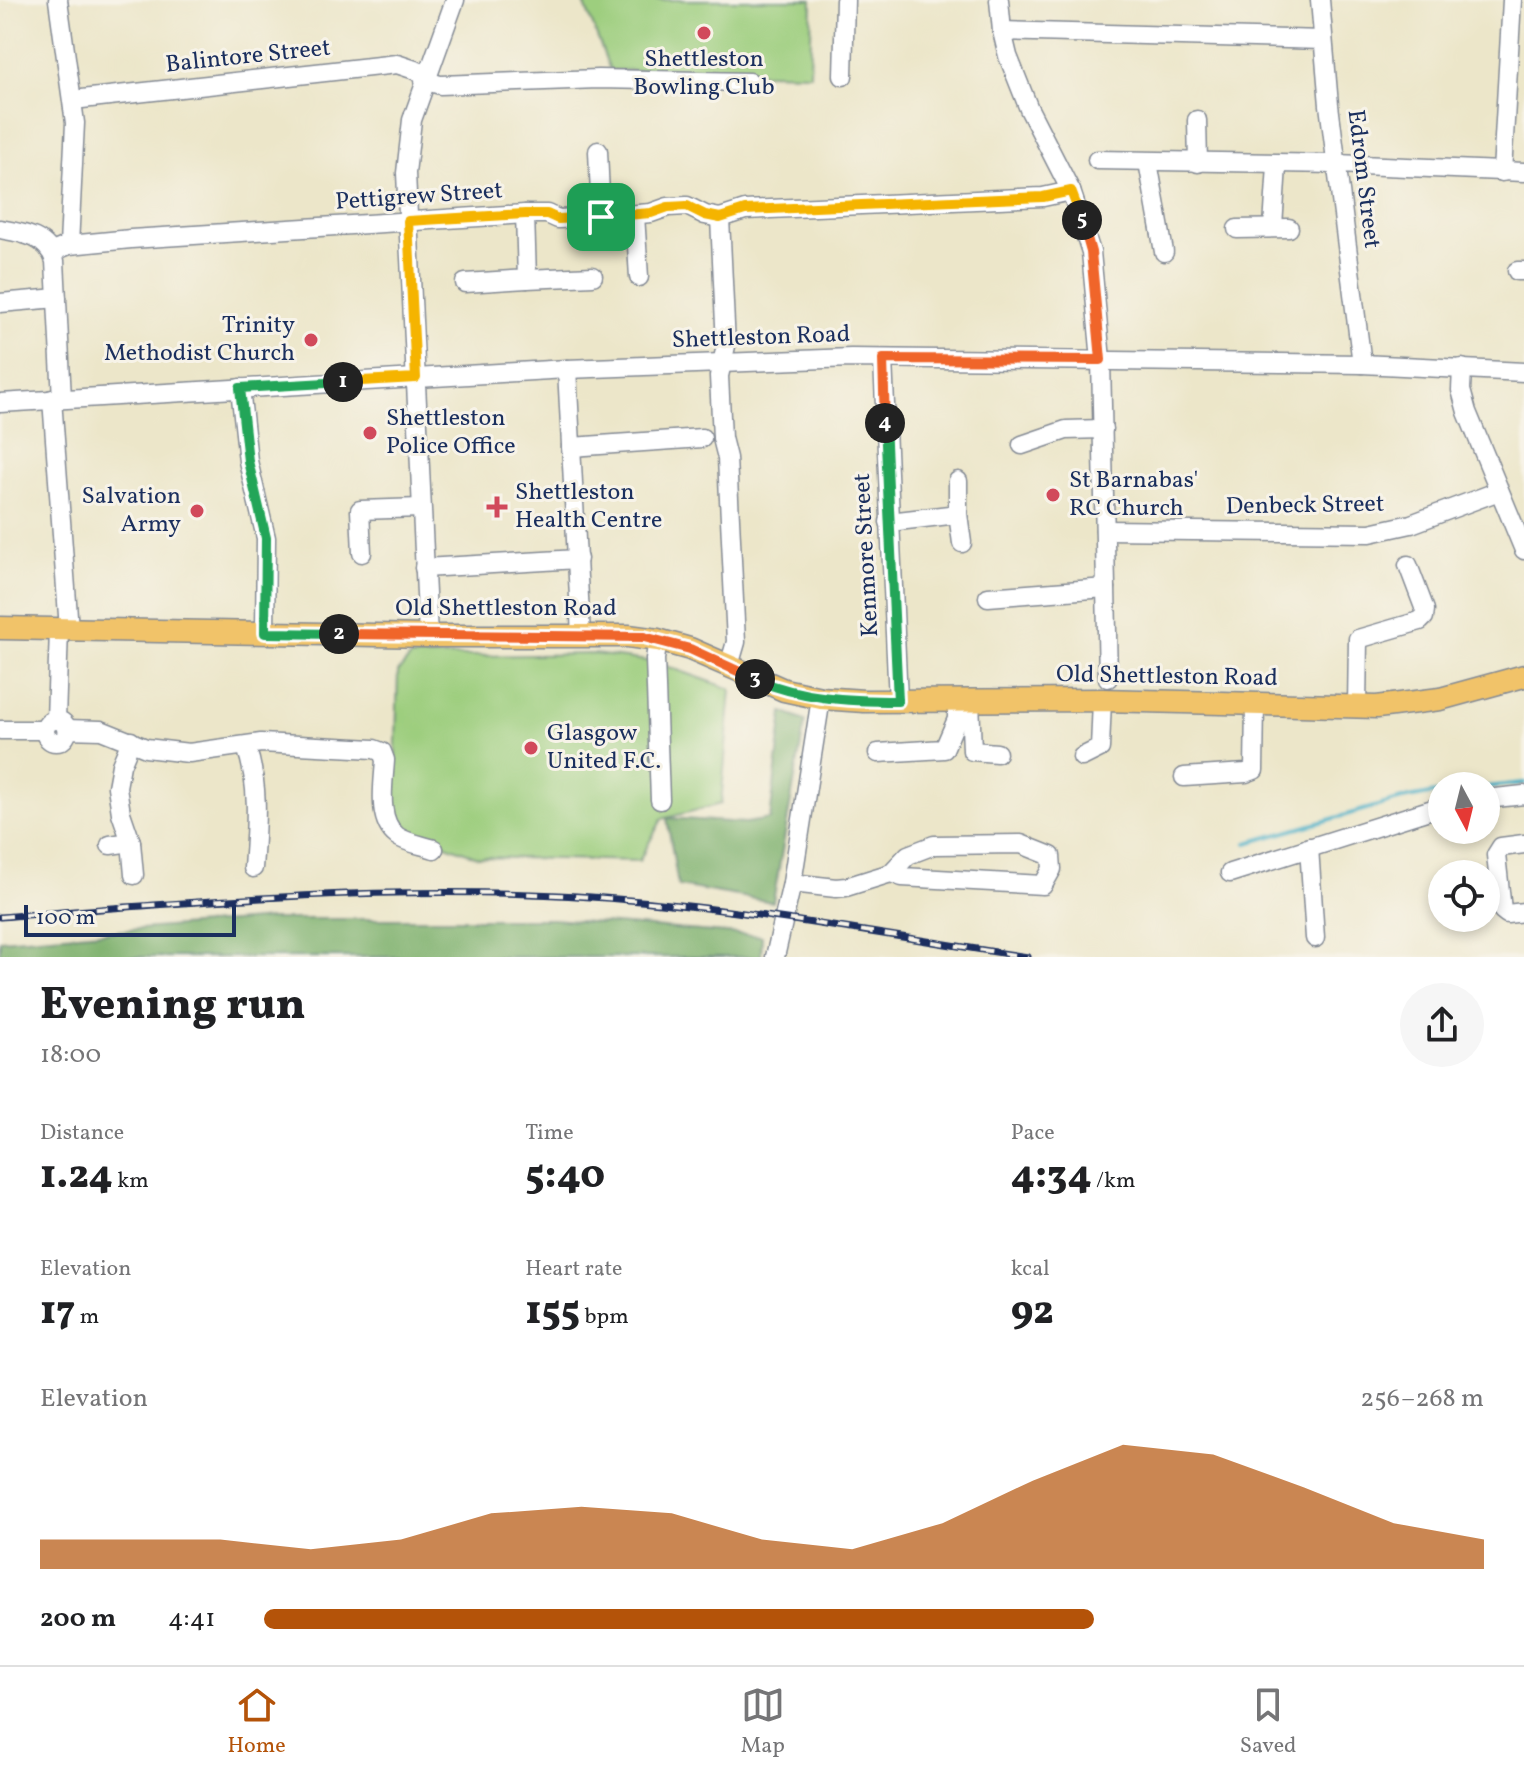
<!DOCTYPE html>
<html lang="en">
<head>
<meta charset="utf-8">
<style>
  body { margin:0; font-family:Vollkorn,serif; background:#f6f6f6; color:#202124; height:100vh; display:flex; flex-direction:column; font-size:30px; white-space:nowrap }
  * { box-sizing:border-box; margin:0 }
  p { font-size:26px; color:#757577 }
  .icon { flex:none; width:44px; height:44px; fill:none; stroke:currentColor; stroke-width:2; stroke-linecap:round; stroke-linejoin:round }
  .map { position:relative; height:957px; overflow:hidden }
  .sheet { display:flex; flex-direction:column; background:#fff; flex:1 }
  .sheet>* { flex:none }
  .needle { width:52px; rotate:173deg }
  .tools { position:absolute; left:1428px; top:772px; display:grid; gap:16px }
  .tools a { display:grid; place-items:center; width:72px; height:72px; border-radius:50%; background:#fff; box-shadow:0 4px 12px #0003; font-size:40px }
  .scale { position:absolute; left:24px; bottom:20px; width:212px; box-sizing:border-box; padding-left:8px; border:4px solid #1b2f5e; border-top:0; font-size:22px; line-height:28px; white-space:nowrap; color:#1b2f5e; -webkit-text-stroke:6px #f7f3e8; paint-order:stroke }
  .pin { position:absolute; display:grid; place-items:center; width:68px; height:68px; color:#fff; margin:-34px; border-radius:16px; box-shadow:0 4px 12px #0006 }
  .km { position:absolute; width:40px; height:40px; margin:-20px; border-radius:50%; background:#222; color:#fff; font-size:22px; line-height:40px; text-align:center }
  .round { display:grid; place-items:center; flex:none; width:84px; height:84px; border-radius:42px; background:#f6f6f6 }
  .headline { display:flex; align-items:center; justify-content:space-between; height:136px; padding:0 40px }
  h1 { font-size:44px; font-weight:800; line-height:60px }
  .metrics { display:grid; grid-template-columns:repeat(3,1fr); gap:12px; height:136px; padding:8px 40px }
  .metrics div { display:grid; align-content:center }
  .metrics b { font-size:40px; font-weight:800 }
  .metrics small { font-size:22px; font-weight:400 }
  .metrics p { font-size:22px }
  .chart { height:224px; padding:16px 40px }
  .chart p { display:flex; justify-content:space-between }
  .chart svg { width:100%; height:144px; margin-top:8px; fill:#b45309; opacity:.7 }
  ul { padding:0 40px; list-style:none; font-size:26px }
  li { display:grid; grid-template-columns:128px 96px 1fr; align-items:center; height:60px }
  li i { height:20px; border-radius:10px; background:#b45309 }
  .dock { display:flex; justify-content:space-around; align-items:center; height:112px; border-top:2px solid #e0e0e0; background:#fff; font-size:22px; color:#757577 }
  .dock a { display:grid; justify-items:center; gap:4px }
  .dock .on { color:#b45309 }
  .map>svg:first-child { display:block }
  .green { fill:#9dce7e; stroke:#5c7e6e; stroke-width:2 }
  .forest { fill:#7eb16d; stroke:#4c7066; stroke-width:2 }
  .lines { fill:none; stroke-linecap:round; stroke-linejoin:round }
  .stream { stroke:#48b0c7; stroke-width:4 }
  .minor-casing { stroke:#848a94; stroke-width:21 }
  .major-casing { stroke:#848a94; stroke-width:25 }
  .minor { stroke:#fff; stroke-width:18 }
  .major { stroke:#f1c369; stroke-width:22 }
  .rail-casing { stroke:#1b2f5e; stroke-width:7 }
  .rail { stroke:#f7f3e8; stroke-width:4; stroke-dasharray:12; stroke-linecap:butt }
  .split-1-casing { stroke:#fff; stroke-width:16 }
  .split-2-casing { stroke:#fff; stroke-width:16 }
  .split-3-casing { stroke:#fff; stroke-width:16 }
  .split-4-casing { stroke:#fff; stroke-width:16 }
  .split-5-casing { stroke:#fff; stroke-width:16 }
  .split-6-casing { stroke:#fff; stroke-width:16 }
  .split-1 { stroke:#f5b400; stroke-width:10 }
  .split-2 { stroke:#22a559; stroke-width:10 }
  .split-3 { stroke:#f0652b; stroke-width:10 }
  .split-4 { stroke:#22a559; stroke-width:10 }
  .split-5 { stroke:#f0652b; stroke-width:10 }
  .split-6 { stroke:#f5b400; stroke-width:10 }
  .poi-dot { fill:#d1495b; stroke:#f7f3e8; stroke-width:3 }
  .labels { text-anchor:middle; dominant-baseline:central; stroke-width:6; stroke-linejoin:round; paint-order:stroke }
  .street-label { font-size:24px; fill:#1b2f5e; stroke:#f7f3e8 }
  .poi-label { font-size:24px; fill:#1b2f5e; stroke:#f7f3e8; text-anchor:start }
</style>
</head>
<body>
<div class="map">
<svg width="1524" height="957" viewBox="0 0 1524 957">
  <rect width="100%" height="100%" fill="#f7f3e8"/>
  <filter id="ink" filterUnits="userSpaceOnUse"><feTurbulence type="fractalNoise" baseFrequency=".0125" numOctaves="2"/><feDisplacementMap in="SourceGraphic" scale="16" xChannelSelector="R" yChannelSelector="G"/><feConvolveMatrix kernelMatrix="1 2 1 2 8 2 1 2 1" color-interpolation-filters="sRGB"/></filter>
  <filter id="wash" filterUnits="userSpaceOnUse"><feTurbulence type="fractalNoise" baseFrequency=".006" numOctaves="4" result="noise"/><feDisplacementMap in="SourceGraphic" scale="32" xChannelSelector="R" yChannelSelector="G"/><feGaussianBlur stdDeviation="1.8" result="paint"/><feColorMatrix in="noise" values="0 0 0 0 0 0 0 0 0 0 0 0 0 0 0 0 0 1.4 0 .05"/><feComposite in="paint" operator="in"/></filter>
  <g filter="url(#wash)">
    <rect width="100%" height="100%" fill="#ece6c9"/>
    <g class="green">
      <path d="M583 0H812L810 74 610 70Z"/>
      <path d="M594 654 655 662 731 689 721 804 662 819 639 861 478 857 411 832 394 811 398 672 411 657Z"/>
    </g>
    <g class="forest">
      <path d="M783 712 805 721 773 902 678 886 667 818 746 823 770 819Z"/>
      <path d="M271 919H553L762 936 761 957H0V940Z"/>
    </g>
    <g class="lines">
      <g class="stream">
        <path d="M1486 787 1524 783"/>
        <path d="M1247 843 1402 799 1442 792"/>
      </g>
    </g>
  </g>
  <g filter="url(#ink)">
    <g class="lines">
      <g class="minor-casing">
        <g id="minor">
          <path d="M58 0 75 123 69 245"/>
          <path d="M999 0 1002 31 1008 56 1029 109 1071 191 1091 252 1101 360 1108 678"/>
          <path d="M1320 0 1329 105 1362 364"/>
          <path d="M1002 31 1323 40"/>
          <path d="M843 76 845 0"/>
          <path d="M424 80 440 85 598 79 750 82"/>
          <path d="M73 100 397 64 427 74"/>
          <path d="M1197 120 1198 163"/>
          <path d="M598 151 601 217"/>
          <path d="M1097 160 1337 164 1524 172"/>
          <path d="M1148 162 1164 252"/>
          <path d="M1502 172 1512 0"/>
          <path d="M635 215 639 277"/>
          <path d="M720 218 726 346 719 376 722 438 727 458 736 642 729 666"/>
          <path d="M1273 227 1277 165"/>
          <path d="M0 229C23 233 47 236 55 261L62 399"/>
          <path d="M1237 229 1289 228"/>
          <path d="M52 252 69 245 131 239 525 214H547L558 219 601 217 651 213 668 207 687 206 705 215 720 218 745 210 1043 197 1071 191"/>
          <path d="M1517 271H1524"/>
          <path d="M527 279 593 276"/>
          <path d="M465 283 527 279 525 214"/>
          <path d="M0 303 57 298"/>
          <path d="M883 359 898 701"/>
          <path d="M1462 368 1461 390 1467 412 1524 550"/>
          <path d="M567 369 581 635"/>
          <path d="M240 388 248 461 266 538 265 633"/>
          <path d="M52 399 69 629"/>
          <path d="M0 403 567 369 851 358 1362 364 1524 372"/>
          <path d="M1022 445 1066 430 1103 429"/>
          <path d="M571 447 702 438"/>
          <path d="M958 514 962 543"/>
          <path d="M889 522 958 514V481"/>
          <path d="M1105 530 1370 533 1411 524 1499 491"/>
          <path d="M362 553 360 510 421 508"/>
          <path d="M424 568 578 559"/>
          <path d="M988 597 1106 588"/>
          <path d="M428 636 406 173 412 120 455 0"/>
          <path d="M658 640 655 659 660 800"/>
          <path d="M970 700 972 751 997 753"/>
          <path d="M1357 707 1358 639 1420 621 1424 617 1425 610 1408 565"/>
          <path d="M56 720 59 629"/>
          <circle cx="56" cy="731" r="11"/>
          <path d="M66 729 101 730 146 748 189 753 261 743 374 749 382 752 385 760C384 782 376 820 397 836 406 843 423 845 434 849"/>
          <path d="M0 730H45"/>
          <path d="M131 741 121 765 117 787 121 813 131 842 134 875"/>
          <path d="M246 747C260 785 256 827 253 868"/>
          <path d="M878 753 944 749 957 719V701"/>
          <path d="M1082 757 1100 748 1102 700"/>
          <path d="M1184 777 1246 773 1254 770 1255 704"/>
          <path d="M1486 799 1524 795"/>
          <path d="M1524 844 1501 847 1496 855 1502 910 1507 914 1524 912"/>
          <path d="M110 845 131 842"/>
          <path d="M1309 847 1315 938"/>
          <path d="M1230 873 1442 806"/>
          <path d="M792 883 836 888 846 887 891 873 908 855 934 845 1021 844 1051 856 1052 869 1043 885 902 877 891 873"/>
          <path d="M775 957 792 883 821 698"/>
        </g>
      </g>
      <g class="major-casing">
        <path id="major" d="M0 628 428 636H628L658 640 690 649 784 690 821 698 864 701 1102 700 1377 707 1440 699 1524 676"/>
      </g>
      <use href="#minor" class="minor"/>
      <use href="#major" class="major"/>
      <g class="rail-casing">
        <path id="rail" d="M0 917C197 901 394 884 591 897 738 907 883 935 1028 957"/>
      </g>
      <use href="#rail" class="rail"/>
    </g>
  </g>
  <g class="lines" filter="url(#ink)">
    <g class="split-1-casing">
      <path id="split-1" d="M343 382 416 378 408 221 525 214H547L558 219 601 217"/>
    </g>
    <g class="split-2-casing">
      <path id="split-2" d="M339 634 265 633 266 538 248 461 240 388 343 382"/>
    </g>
    <g class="split-3-casing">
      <path id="split-3" d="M339 634 644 637 690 649 755 679"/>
    </g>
    <g class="split-4-casing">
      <path id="split-4" d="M755 679C802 699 848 701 898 701L885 423"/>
    </g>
    <g class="split-5-casing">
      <path id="split-5" d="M885 423 883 359 1101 360 1091 252 1082 220"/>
    </g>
    <g class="split-6-casing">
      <path id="split-6" d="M601 217 651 213 668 207 687 206 705 215 720 218 745 210 1043 197 1071 191 1082 220"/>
    </g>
    <use href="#split-1" class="split-1"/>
    <use href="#split-2" class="split-2"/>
    <use href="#split-3" class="split-3"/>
    <use href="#split-4" class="split-4"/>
    <use href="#split-5" class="split-5"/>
    <use href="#split-6" class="split-6"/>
  </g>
  <g class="poi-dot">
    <circle cx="704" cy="33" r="8"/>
    <circle cx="311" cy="340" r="8"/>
    <circle cx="370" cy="433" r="8"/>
    <circle cx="1053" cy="495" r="8"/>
    <path d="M493 495h8v8h8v8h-8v8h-8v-8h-8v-8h8z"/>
    <circle cx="197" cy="511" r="8"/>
    <circle cx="531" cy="748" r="8"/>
  </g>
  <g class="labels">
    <g class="street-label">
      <text transform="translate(248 57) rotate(-6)">Balintore Street</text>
      <text transform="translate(1363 179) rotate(83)">Edrom Street</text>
      <text transform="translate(419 197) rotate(-4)">Pettigrew Street</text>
      <text transform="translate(761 338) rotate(-2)">Shettleston Road</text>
      <text transform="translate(1305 506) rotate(-1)">Denbeck Street</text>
      <text transform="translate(867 555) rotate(-93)">Kenmore Street</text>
      <text x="506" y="609">Old Shettleston Road</text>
      <text transform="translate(1167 677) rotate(1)">Old Shettleston Road</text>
    </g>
    <g class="poi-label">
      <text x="704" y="60" text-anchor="middle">Shettleston<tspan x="704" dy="28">Bowling Club</tspan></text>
      <text x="295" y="326" text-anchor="end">Trinity<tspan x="295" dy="28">Methodist Church</tspan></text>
      <text x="386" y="419">Shettleston<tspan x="386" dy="28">Police Office</tspan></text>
      <text x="1069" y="481">St Barnabas'<tspan x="1069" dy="28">RC Church</tspan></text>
      <text x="515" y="493">Shettleston<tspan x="515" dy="28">Health Centre</tspan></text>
      <text x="181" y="497" text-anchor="end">Salvation<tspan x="181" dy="28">Army</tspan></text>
      <text x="547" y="734">Glasgow<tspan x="547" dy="28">United F.C.</tspan></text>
    </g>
  </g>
</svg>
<div class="tools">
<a><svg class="needle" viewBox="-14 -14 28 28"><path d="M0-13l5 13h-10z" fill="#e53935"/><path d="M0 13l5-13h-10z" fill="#757577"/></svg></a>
<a><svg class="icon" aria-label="locate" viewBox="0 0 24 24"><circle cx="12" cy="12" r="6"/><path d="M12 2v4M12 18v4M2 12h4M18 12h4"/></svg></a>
</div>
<div class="scale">100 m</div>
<div class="pin" style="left:601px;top:217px;background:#1e9e55"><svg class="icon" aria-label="arrive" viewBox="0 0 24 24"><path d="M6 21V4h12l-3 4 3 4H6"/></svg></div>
<b class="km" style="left:343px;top:382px">1</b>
<b class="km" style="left:339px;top:634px">2</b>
<b class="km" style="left:755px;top:679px">3</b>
<b class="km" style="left:885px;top:423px">4</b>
<b class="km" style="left:1082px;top:220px">5</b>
</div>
<section class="sheet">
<div class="headline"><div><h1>Evening run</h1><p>18:00</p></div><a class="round"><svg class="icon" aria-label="share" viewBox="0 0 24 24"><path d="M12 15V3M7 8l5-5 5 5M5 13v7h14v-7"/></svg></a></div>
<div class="metrics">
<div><p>Distance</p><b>1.24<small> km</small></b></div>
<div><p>Time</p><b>5:40</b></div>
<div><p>Pace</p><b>4:34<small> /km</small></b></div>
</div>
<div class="metrics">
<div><p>Elevation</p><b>17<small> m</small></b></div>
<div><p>Heart rate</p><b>155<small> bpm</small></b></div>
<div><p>kcal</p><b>92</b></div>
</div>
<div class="chart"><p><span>Elevation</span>256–268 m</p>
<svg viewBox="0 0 160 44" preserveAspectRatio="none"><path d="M0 44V35L10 35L20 35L30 38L40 35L50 27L60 25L70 27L80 35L90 38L100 30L110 17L120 6L130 9L140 19L150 30L160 35V44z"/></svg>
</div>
<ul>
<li><b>200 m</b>4:41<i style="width:68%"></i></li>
</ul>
</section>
<nav class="dock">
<a class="on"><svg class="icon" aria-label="home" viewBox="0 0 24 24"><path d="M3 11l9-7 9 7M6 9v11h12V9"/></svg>Home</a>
<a><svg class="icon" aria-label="map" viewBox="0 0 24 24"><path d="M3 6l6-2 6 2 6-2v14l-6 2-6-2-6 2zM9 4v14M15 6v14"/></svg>Map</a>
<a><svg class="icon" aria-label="saved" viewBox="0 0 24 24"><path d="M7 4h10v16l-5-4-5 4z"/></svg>Saved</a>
</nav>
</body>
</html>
